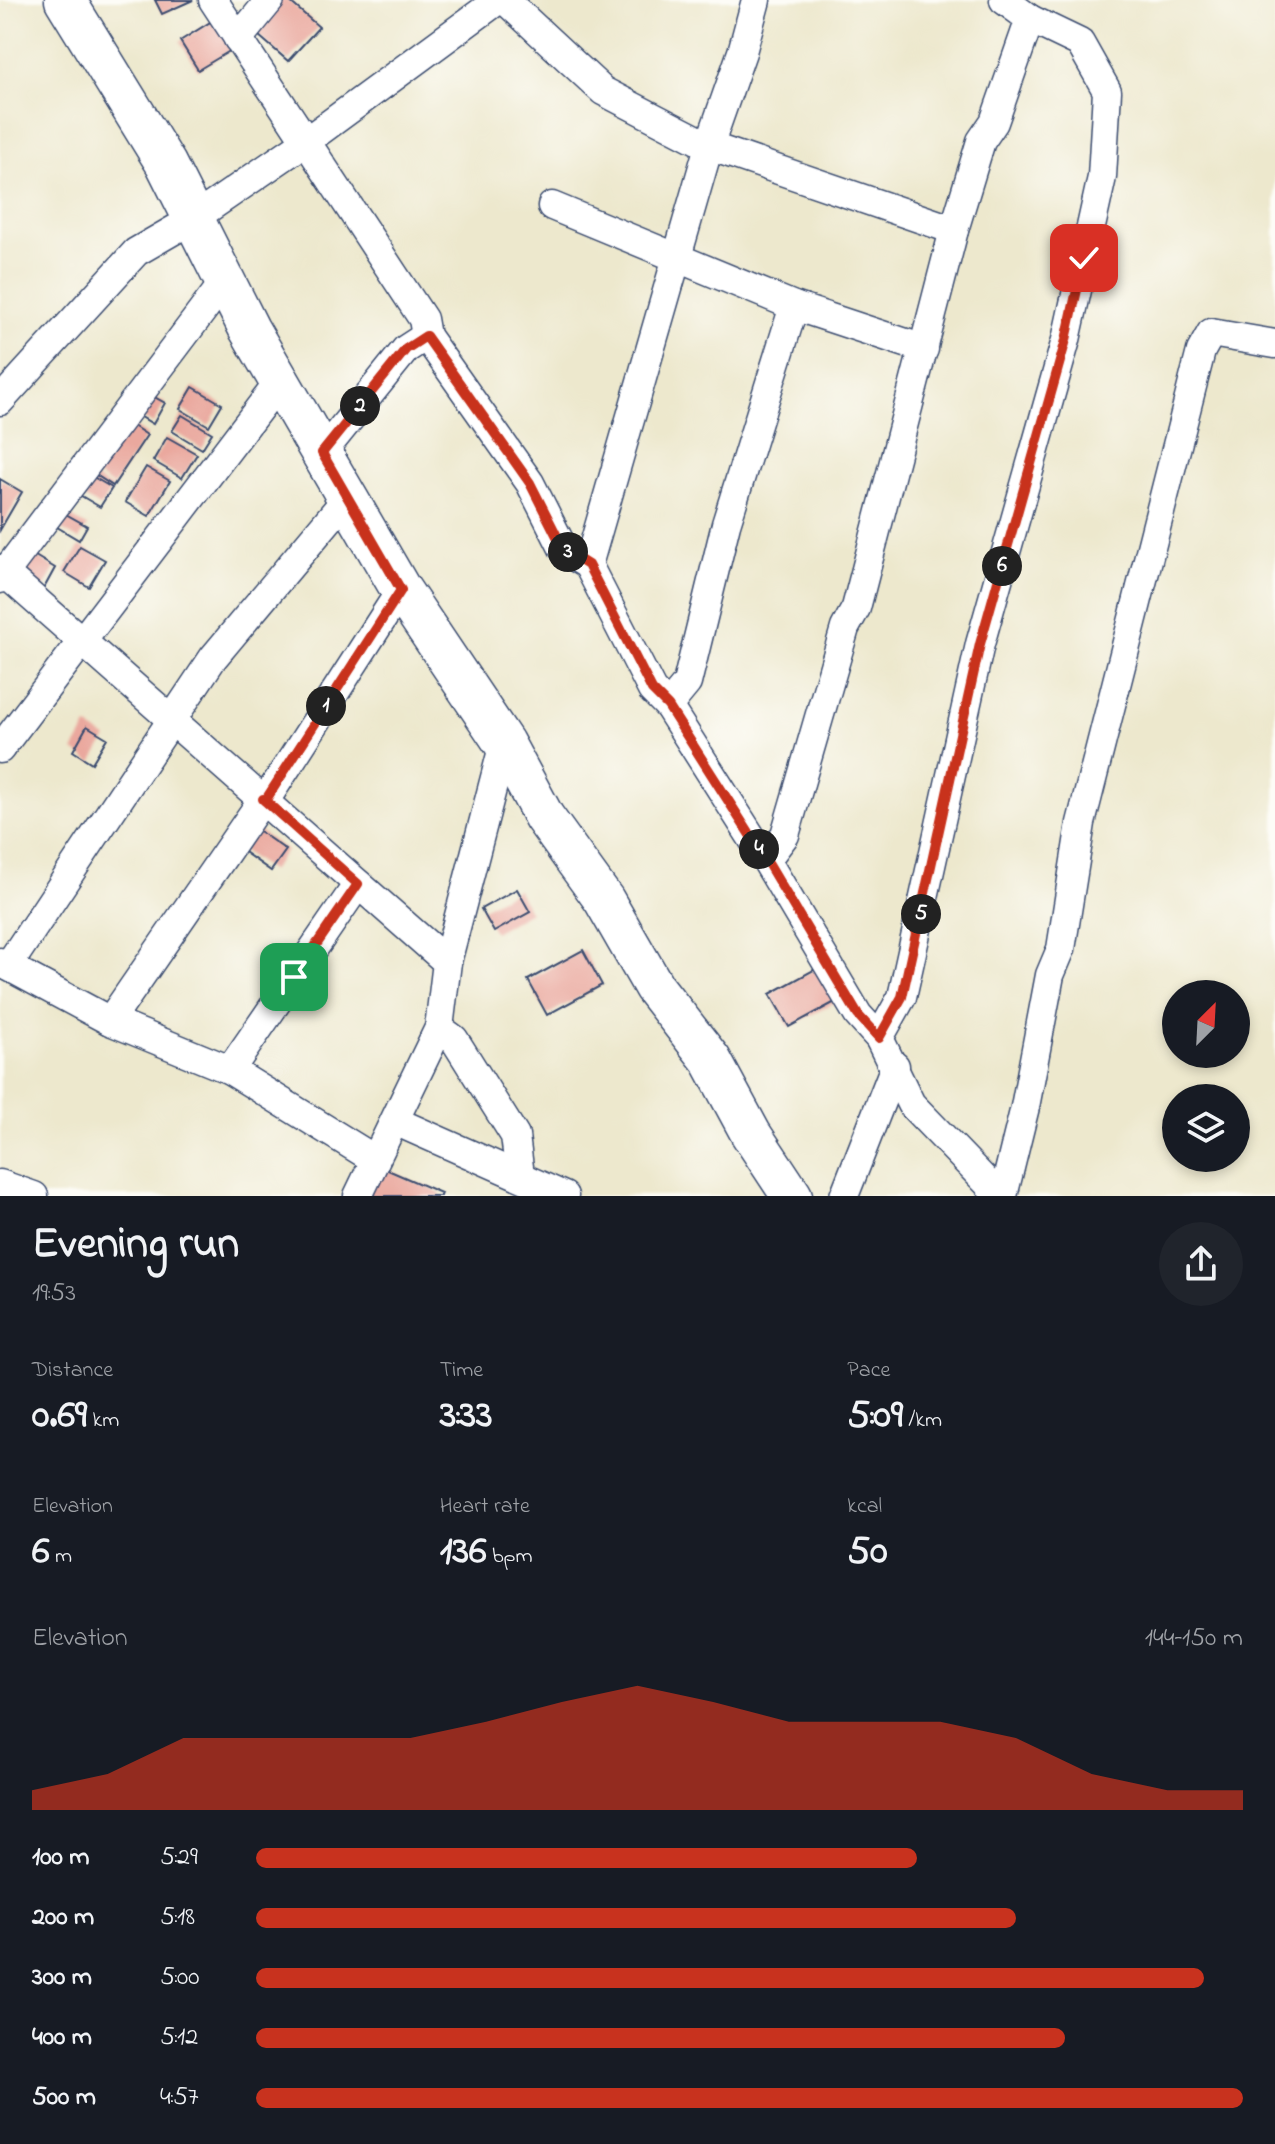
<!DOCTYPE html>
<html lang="en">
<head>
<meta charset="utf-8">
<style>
  body { margin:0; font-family:"Indie Flower",sans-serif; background:#20242c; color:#f1f3f6; height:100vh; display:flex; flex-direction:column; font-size:30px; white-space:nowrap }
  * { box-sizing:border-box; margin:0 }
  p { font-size:26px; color:#9ea1a6 }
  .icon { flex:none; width:44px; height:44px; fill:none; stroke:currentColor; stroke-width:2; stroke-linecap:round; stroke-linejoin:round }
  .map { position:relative; height:1196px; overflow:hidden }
  .side { display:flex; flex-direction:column; background:#171b24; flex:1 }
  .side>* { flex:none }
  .needle { width:52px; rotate:24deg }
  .fabs { position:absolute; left:1162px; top:980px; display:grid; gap:16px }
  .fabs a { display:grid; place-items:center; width:88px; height:88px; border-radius:50%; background:#171b24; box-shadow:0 4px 12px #0003; font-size:40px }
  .pin { position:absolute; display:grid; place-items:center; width:68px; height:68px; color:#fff; margin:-34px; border-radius:16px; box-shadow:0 4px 12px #0006 }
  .km { position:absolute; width:40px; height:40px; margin:-20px; border-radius:50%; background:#222; color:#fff; font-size:22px; line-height:40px; text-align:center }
  .round { display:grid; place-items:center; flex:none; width:84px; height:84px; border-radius:42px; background:#20242c }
  .summary { display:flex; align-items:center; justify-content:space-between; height:136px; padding:0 32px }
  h1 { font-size:44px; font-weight:700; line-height:60px }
  .metrics { display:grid; grid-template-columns:repeat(3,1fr); gap:12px; height:136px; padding:8px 32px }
  .metrics div { display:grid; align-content:center }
  .metrics b { font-size:40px; font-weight:700 }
  .metrics small { font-size:22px; font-weight:400 }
  .metrics p { font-size:22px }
  .chart { height:224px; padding:16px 32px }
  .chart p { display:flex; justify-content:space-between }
  .chart svg { width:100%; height:144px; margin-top:8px; fill:#c8321e; opacity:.7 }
  ul { padding:0 32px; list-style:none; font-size:26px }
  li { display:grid; grid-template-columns:128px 96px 1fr; align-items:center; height:60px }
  li i { height:20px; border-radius:10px; background:#c8321e }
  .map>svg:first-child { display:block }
  .building { fill:#eaa89e }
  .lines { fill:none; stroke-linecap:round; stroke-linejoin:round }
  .street-casing { stroke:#3a4b6f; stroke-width:31 }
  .secondary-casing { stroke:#3a4b6f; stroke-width:43 }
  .street { stroke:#fff; stroke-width:28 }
  .secondary { stroke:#fff; stroke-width:40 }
  .route-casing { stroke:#fff; stroke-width:16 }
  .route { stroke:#c8321e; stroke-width:10 }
</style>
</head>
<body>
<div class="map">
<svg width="1275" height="1196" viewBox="0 0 1275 1196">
  <rect width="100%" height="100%" fill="#fdfcf7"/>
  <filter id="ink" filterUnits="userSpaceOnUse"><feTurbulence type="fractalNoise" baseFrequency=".0125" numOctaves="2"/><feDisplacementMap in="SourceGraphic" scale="16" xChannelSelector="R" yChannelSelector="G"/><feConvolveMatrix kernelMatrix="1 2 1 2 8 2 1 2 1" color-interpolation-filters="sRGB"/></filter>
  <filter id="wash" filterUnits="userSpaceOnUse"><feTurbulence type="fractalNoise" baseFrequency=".006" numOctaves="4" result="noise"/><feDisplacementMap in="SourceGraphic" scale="32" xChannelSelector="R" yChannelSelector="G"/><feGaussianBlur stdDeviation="1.8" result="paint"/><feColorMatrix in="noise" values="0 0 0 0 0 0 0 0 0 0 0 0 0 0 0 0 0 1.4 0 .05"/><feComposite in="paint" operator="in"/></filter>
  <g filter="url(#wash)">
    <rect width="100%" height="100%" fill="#ede8cd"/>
    <g id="blocks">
      <g class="building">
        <path d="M155 0H193L162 14Z"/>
        <path d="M276 0H288L319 27 288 61 251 29Z"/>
        <path d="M220 16 238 46 198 70 180 41Z"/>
        <path d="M193 387 222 404 209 426 180 409Z"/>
        <path d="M138 388 165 403 153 424 126 408Z"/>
        <path d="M182 415 212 433 202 449 172 431Z"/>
        <path d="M121 418 147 435 113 486 87 469Z"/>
        <path d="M167 437 197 454 182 478 153 461Z"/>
        <path d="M146 467 170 481 149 516 125 502Z"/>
        <path d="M83 471 112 488 100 507 71 490Z"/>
        <path d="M0 479 22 492 0 530Z"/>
        <path d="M55 508 87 526 79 540 47 521Z"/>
        <path d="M80 546 105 560 89 587 64 572Z"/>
        <path d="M27 551 55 568 43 590 14 573Z"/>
        <path d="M87 726 107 738 92 763 73 751Z"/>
        <path d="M256 829 286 850 271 871 241 850Z"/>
        <path d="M517 889 530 912 494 932 481 909Z"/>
        <path d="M583 950 602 985 547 1015 528 980Z"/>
        <path d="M819 967 837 1001 789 1027 770 994Z"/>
        <path d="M374 1164 441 1193 440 1196H360Z"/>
      </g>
    </g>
  </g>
  <g filter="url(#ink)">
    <use href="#blocks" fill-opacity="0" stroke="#3a4b6f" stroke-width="2"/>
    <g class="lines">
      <g class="street-casing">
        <g id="street">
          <path d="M213 0 423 319 426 336 530 483 564 550 588 565 652 690 668 706 766 860 858 1015 879 1038 911 1104 1000 1196"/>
          <path d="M505 0 603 91 709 146 954 230"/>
          <path d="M238 39 270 0"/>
          <path d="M552 206 794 306 924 349"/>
          <path d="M0 401 136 252 193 219 305 142 498 0"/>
          <path d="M322 453 406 349 426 336"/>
          <path d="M588 565 709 146 742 52 756 0"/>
          <path d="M0 569 447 962 504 743"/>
          <path d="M0 579 225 281"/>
          <path d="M668 706 687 683 726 524 794 306"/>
          <path d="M0 749 280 381"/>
          <path d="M766 860 785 835 845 628 856 608 954 230 981 141 994 122 1030 19"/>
          <path d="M0 962 110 1021 230 1070 374 1159"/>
          <path d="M8 966 213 658 347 498"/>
          <path d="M110 1021 263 799 265 801 401 590"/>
          <path d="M439 1028 454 1039 515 1136 520 1175"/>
          <path d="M879 1038 902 997 980 644 1066 340 1102 177 1107 91 1080 43 1030 19 1004 0"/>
          <path d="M230 1070 358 884"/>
          <path d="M395 1121 564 1196"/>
          <path d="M0 1184 34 1196"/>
          <path d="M358 1196 439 1028 447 962"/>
          <path d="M844 1196 895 1066"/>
          <path d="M1003 1196 1025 1107 1050 975 1061 949 1081 823 1201 351 1211 333 1275 344"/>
        </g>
      </g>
      <g class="secondary-casing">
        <path id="secondary" d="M65 0 166 164 249 329 401 590 504 743 544 817 604 900 654 987 711 1060 751 1134 792 1196"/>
      </g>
      <use href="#street" class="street"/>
      <use href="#secondary" class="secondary"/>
    </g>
  </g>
  <g class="lines" filter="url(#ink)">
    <g class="route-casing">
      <path id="route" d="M294 977 358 884 263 799 265 801 401 590 322 453 406 349 426 336 530 483 564 550 588 565 652 690 668 706 766 860 858 1015 879 1038 902 997 980 644 1066 340 1084 258"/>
    </g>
    <use href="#route" class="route"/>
  </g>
</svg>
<div class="fabs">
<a><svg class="needle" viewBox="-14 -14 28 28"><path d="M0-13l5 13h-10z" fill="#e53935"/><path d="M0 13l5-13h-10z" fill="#9ea1a6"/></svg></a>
<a><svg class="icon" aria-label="layers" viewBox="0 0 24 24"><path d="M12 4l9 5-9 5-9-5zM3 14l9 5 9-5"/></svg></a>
</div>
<div class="pin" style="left:294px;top:977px;background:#1e9e55"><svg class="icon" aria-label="arrive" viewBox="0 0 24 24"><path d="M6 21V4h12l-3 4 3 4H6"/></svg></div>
<div class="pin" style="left:1084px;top:258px;background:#d93025"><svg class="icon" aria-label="check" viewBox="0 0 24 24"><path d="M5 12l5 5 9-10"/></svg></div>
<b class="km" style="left:326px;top:706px">1</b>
<b class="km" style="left:360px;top:406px">2</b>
<b class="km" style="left:568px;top:552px">3</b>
<b class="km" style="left:759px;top:849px">4</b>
<b class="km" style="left:921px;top:914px">5</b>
<b class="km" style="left:1002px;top:566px">6</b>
</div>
<section class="side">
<div class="summary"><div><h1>Evening run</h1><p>19:53</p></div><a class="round"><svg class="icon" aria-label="share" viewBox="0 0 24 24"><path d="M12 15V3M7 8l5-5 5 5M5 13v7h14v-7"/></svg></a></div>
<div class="metrics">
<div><p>Distance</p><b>0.69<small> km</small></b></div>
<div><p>Time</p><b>3:33</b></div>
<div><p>Pace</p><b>5:09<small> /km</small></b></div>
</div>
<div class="metrics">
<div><p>Elevation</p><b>6<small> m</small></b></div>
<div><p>Heart rate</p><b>136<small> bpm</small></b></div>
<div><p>kcal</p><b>50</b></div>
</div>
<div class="chart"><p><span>Elevation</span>144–150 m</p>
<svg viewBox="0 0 160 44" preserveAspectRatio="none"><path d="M0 44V38L10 33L20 22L30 22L40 22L50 22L60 17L70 11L80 6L90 11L100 17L110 17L120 17L130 22L140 33L150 38L160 38V44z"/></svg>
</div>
<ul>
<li><b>100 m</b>5:29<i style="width:67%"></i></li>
<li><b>200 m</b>5:18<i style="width:77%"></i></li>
<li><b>300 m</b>5:00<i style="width:96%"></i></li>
<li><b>400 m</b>5:12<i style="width:82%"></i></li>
<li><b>500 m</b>4:57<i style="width:100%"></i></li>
</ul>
</section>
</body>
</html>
